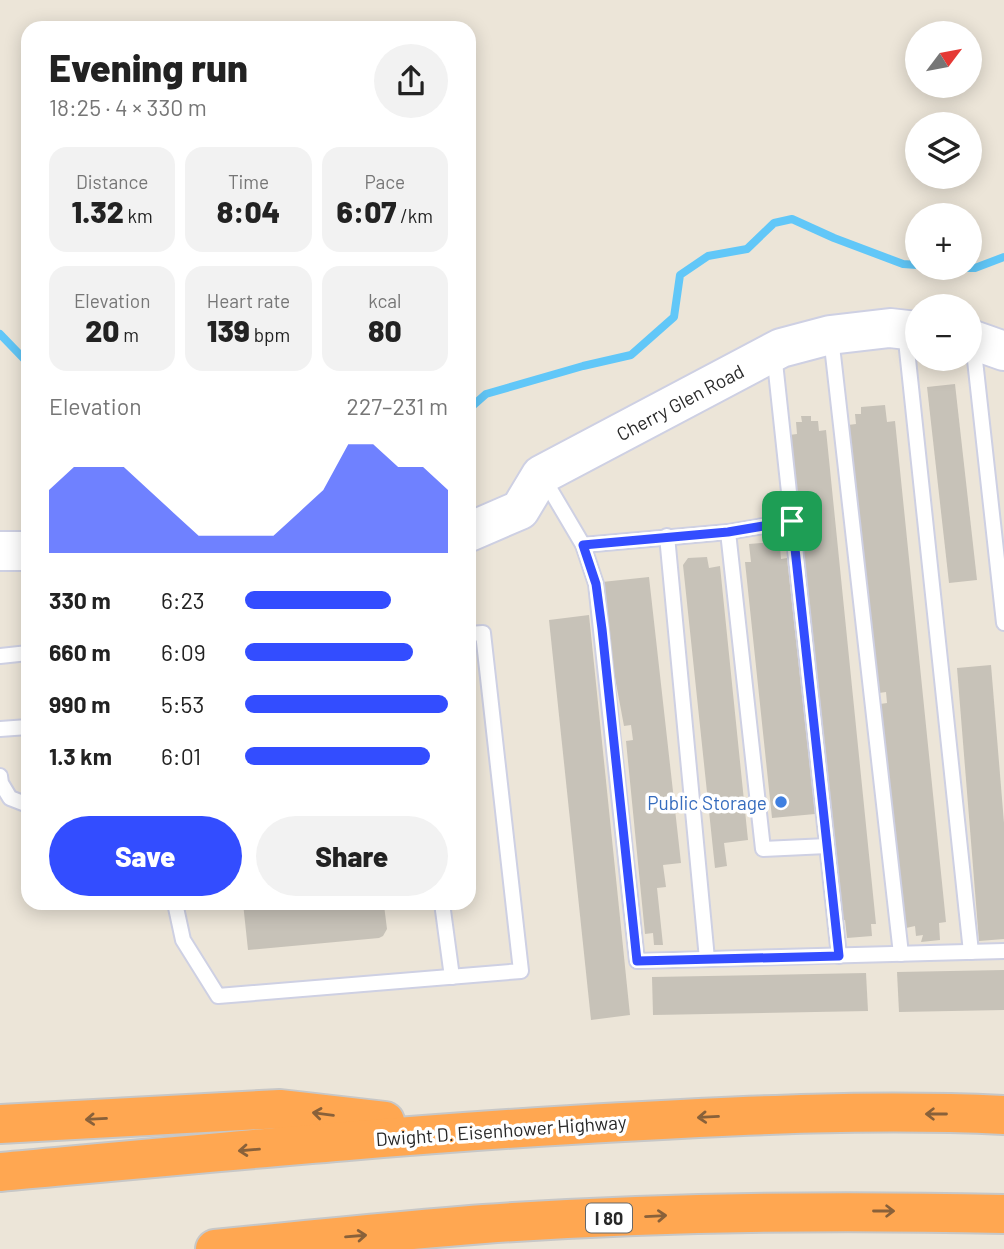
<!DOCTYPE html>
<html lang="en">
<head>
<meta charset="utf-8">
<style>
  body { margin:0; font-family:Barlow,sans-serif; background:#f2f2f2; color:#222; height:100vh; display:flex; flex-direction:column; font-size:26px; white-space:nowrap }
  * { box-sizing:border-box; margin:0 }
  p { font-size:23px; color:#767676 }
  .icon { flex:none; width:38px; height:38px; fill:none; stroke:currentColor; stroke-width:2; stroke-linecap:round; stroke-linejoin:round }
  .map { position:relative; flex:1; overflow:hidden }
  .side { position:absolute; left:21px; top:21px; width:455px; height:889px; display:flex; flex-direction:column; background:#fff; border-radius:21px; box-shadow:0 4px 18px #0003 }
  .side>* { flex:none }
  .needle { width:46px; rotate:58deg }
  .fabs { position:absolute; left:905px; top:21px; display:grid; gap:14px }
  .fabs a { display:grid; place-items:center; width:77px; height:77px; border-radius:50%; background:#fff; box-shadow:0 4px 18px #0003; font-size:35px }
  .pin { position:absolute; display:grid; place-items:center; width:60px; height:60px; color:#fff; margin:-30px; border-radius:14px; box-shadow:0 4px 10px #0006 }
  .round { display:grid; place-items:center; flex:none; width:74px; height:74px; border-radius:37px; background:#f2f2f2 }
  .overview { display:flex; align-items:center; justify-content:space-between; height:119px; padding:0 28px }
  h1 { font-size:38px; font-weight:800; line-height:52px }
  .figures { display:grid; grid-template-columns:repeat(3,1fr); gap:10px; height:119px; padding:7px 28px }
  .figures div { display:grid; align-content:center; border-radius:18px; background:#f2f2f2; text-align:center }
  .figures b { font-size:30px; font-weight:800 }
  .figures small { font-size:19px; font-weight:400 }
  .figures p { font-size:19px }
  .chart { height:196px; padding:14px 28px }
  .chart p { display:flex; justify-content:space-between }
  .chart svg { width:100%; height:126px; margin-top:7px; fill:#334dff; opacity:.7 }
  .action { display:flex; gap:14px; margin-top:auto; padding:14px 28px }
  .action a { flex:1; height:80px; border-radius:42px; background:#334dff; color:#fff; font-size:28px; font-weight:800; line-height:80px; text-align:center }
  .action a+a { background:#f2f2f2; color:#222 }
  ul { padding:0 28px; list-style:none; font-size:23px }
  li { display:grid; grid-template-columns:112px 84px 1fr; align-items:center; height:52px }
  li i { height:18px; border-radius:9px; background:#334dff }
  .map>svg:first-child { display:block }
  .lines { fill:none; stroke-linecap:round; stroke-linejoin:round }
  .stream { stroke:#61c7f8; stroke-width:8 }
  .building { fill:#c7c2b8 }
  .lane-casing { stroke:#ced0e3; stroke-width:18 }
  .secondary-casing { stroke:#ced0e3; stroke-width:42 }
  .highway-casing { stroke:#c7c7c7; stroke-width:42 }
  .lane { stroke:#fff; stroke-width:14 }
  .secondary { stroke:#fff; stroke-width:38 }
  .highway { stroke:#ffa751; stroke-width:38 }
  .oneway { stroke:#89613a }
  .route-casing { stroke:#fff; stroke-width:14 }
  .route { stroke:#334dff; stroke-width:9 }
  .shop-dot { fill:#3f7fe0; stroke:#fff; stroke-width:2.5 }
  .labels { text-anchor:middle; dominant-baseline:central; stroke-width:7; stroke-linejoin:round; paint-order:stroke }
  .shield { fill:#fff; stroke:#686868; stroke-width:2 }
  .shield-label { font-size:18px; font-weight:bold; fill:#282828 }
  .street-label { font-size:19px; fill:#282828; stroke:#fff }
  .shop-label { font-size:19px; fill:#366cbe; stroke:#fff; text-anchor:end }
</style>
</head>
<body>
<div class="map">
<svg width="1004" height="1249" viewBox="0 0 1004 1249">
  <rect width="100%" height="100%" fill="#ece5d8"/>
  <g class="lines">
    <g class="stream">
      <path d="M969 268H975L1004 257"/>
      <path d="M0 334 28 363"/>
      <path d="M469 409 486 394 583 366 631 355 674 317 680 275 708 256 747 249 774 223 792 219 834 238 903 264 917 265"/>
    </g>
  </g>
  <g class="building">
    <path d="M955 384 977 580 949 583 927 387Z"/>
    <path d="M885 405 887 422 895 421 946 922 939 923 940 940 921 942 923 935 916 936 915 926 906 928 880 704 887 703 886 692 879 693 848 425 856 424 855 414H861V407Z"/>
    <path d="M801 416H811V421H818L819 431 826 430 876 924H871L872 936 847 938 845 920 839 921 789 435 797 434 796 422H802Z"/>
    <path d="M774 542V548L780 547 781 559 787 558 815 814 772 818 745 562H751L749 544Z"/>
    <path d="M707 557 709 568 720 566 748 840 724 843 727 866 715 868 683 565 688 558Z"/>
    <path d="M649 577 681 863 663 865 666 887 657 888 663 945H654L653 933 645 934 626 741 633 740 631 725 624 726 610 651 602 582Z"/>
    <path d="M589 615 630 1015 591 1020 549 620Z"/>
    <path d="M991 665 1004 823V939L979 941 957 668Z"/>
    <path d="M243 903H379L380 905H384L387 929 383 936 379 938 248 950Z"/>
    <path d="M1004 970V1010L899 1012 897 972Z"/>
    <path d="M866 973 868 1011 653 1015 652 977Z"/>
  </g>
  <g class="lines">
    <g class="lane-casing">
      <g id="lane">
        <path d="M905 331 971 952"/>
        <path d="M831 337 901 954"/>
        <path d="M973 342 1004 623"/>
        <path d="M774 353 839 956"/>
        <path d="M544 479 583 545 596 584 637 961 1004 951"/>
        <path d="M728 532 763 849 827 846"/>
        <path d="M667 536 707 959"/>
        <path d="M583 545 728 532 792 521"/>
        <path d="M0 656 28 653"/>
        <path d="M0 729 28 727"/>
        <path d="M0 776 1 783 10 798 28 805"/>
        <path d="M175 903 183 940 218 996 521 971 483 633 469 634"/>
        <path d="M442 903 452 977"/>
      </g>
    </g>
    <g class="secondary-casing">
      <g id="secondary">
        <path d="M970 339 1004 351"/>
        <path d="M469 532 520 510 541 475 781 348 830 335 890 328 917 331"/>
        <path d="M0 551H28"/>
      </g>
    </g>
    <g class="highway-casing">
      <g id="highway">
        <path d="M0 1124 280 1109 385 1121"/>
        <path d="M0 1172C208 1153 415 1133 623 1122 749 1115 877 1109 1004 1115"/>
        <path d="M215 1249C304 1240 394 1231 484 1224 657 1212 831 1210 1004 1214"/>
      </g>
    </g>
    <use href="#lane" class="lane"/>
    <use href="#secondary" class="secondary"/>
    <use href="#highway" class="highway"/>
  </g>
  <defs><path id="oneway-shaft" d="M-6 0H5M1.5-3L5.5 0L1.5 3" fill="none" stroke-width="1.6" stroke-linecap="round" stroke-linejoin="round" transform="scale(1.75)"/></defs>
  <g class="oneway">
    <use href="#oneway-shaft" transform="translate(323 1114) rotate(-173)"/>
    <use href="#oneway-shaft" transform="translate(936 1114) rotate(-180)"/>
    <use href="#oneway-shaft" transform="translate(708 1117) rotate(177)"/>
    <use href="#oneway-shaft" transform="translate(96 1119) rotate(177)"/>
    <use href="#oneway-shaft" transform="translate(249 1150) rotate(175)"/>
    <use href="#oneway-shaft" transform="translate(884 1211)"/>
    <use href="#oneway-shaft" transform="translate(656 1216) rotate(-3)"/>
    <use href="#oneway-shaft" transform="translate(356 1236) rotate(-5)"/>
  </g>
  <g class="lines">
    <g class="route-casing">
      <path id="route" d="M792 521 839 956 637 961 602 629 596 584 583 545 728 532Z"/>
    </g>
    <use href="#route" class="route"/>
  </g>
  <circle class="shop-dot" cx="781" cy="802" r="7"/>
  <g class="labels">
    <rect class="shield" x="586" y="1203.5" width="46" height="29" rx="5"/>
    <g class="shield-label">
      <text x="609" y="1218">I 80</text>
    </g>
    <g class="street-label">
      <text transform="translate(680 402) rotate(-28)">Cherry Glen Road</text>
      <text transform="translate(501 1130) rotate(-4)">Dwight D. Eisenhower Highway</text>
    </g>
    <g class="shop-label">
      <text x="767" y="802">Public Storage</text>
    </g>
  </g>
</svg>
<div class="fabs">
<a><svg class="needle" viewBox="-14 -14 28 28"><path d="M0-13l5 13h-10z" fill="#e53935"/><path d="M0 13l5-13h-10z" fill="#767676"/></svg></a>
<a><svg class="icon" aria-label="layers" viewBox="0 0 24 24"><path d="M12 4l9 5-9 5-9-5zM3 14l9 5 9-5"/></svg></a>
<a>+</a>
<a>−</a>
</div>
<div class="pin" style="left:792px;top:521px;background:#1e9e55"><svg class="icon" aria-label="arrive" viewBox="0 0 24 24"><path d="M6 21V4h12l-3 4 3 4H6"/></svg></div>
<section class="side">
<div class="overview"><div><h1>Evening run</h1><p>18:25 · 4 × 330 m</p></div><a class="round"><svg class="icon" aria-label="share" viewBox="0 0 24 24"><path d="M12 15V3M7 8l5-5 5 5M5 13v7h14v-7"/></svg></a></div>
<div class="figures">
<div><p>Distance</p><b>1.32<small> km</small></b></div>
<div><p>Time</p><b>8:04</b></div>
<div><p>Pace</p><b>6:07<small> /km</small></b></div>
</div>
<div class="figures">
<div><p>Elevation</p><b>20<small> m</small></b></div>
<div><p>Heart rate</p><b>139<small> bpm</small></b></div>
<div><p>kcal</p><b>80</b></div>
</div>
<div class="chart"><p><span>Elevation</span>227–231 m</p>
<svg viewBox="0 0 160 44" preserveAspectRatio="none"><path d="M0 44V22L10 14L20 14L30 14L40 22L50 30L60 38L70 38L80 38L90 38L100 30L110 22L120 6L130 6L140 14L150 14L160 22V44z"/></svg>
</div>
<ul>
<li><b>330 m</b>6:23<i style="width:72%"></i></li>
<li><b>660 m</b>6:09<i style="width:83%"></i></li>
<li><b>990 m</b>5:53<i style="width:100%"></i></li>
<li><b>1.3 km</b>6:01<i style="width:91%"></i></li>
</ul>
<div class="action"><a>Save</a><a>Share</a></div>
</section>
</div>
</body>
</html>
